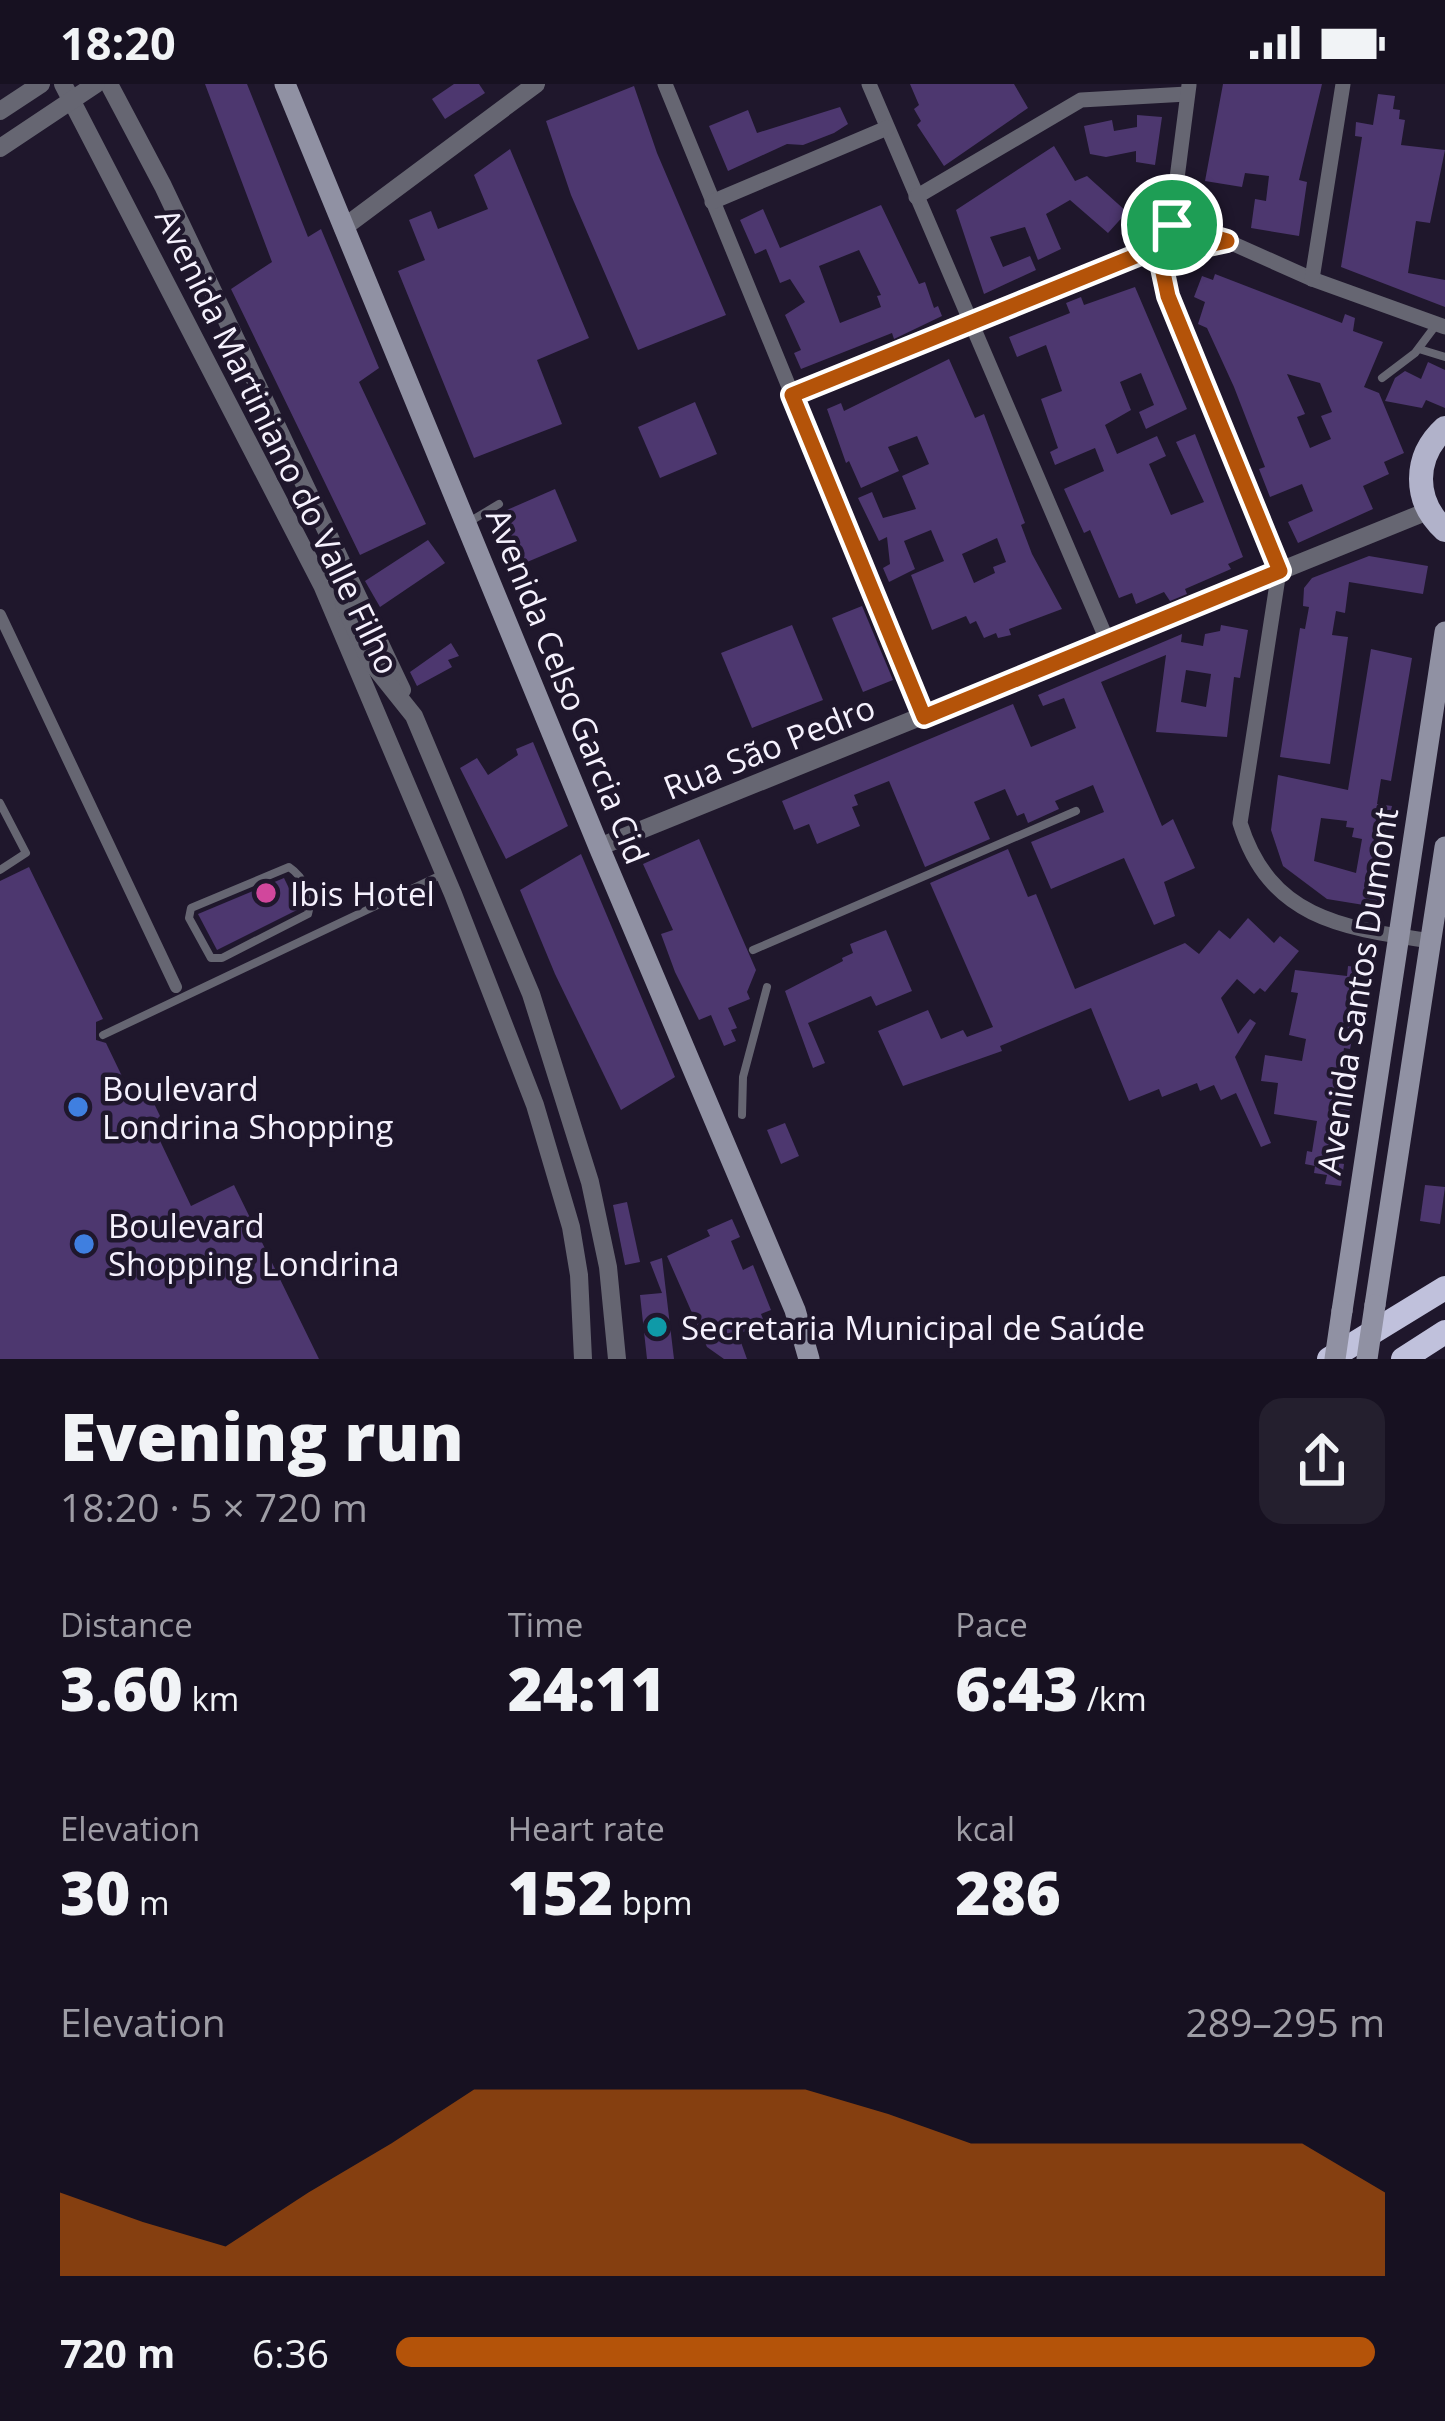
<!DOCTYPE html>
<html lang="en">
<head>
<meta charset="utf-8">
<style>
  body { margin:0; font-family:"Open Sans",sans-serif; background:#241f2e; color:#f1f3f6; height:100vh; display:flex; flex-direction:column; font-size:45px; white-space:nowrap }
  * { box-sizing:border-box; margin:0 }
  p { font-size:39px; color:#9e9da5 }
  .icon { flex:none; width:66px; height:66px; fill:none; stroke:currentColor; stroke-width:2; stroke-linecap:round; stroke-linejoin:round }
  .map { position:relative; height:1275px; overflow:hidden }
  .side { display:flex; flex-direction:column; background:#171121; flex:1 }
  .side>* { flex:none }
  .pin { position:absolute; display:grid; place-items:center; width:102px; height:102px; color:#fff; margin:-51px; border:6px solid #fff; border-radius:50%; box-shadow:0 3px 12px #0007 }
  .round { display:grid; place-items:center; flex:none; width:126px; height:126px; border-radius:24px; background:#241f2e }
  .summary { display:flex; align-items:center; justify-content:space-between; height:204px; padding:0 60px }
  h1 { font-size:66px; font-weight:800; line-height:90px }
  .stats { display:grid; grid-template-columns:repeat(3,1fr); gap:18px; height:204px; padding:12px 60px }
  .stats div { display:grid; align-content:center }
  .stats b { font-size:60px; font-weight:800 }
  .stats small { font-size:33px; font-weight:400 }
  .stats p { font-size:33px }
  .chart { height:336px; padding:24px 60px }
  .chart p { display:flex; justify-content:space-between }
  .chart svg { width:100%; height:216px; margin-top:12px; fill:#b45309; opacity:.7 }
  ul { padding:0 60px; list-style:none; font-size:39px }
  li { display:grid; grid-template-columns:192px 144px 1fr; align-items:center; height:90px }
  li i { height:30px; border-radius:15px; background:#b45309 }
  .status { display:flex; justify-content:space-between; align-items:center; height:84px; padding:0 60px; background:#171121; direction:ltr }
  .status svg { height:33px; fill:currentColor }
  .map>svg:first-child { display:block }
  .building { fill:#4d376f; fill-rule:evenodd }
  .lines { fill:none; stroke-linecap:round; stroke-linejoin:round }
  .service { stroke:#666672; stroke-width:8 }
  .pedestrian { stroke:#666672; stroke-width:12 }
  .minor { stroke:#666672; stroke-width:15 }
  .tertiary { stroke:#666672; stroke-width:18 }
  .secondary { stroke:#9091a3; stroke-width:21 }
  .primary { stroke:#b1b2ca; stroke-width:24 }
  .trunk { stroke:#c0c1dc; stroke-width:24 }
  .secondary-bridge { stroke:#9091a3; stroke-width:21 }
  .route-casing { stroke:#fff; stroke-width:24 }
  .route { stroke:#b45309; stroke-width:15 }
  .hotel-dot { fill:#d1479c; stroke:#1f172c; stroke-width:4.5 }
  .shop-dot { fill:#3f7fe0; stroke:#1f172c; stroke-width:4.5 }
  .culture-dot { fill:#0f9aa8; stroke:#1f172c; stroke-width:4.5 }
  .labels { text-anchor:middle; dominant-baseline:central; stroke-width:9; stroke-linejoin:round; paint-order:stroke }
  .street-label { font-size:33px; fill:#f5f1fd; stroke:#1f172c }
  .poi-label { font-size:33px; fill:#f5f1fd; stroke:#1f172c; text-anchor:start }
</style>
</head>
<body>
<div class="status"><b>18:20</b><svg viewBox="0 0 49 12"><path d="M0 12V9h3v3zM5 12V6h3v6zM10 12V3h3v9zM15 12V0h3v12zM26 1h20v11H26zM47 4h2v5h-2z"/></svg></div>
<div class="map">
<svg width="1445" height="1275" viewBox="0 0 1445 1275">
  <rect width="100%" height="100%" fill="#1f172c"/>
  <g class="building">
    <path d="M205 0H247L308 153 321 145 379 284 359 298 426 440 360 471 231 205 272 178Z"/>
    <path d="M454 0H479L485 9 445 35 432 15Z"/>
    <path d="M910 0H1014L1028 24 944 82 917 41 921 37 914 25 919 21Z"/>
    <path d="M1223 0H1322L1299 96 1307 98 1299 152 1251 144 1255 115 1266 117 1269 92 1245 89 1242 103 1205 97Z"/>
    <path d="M634 2 657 69 726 231 638 266 571 111 546 37Z"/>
    <path d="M1378 10 1395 12 1393 25 1400 26 1399 35 1405 36 1401 61 1445 66 1430 139 1416 137 1408 189 1445 196V223L1341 183 1362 53 1355 52 1356 38 1373 41Z"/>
    <path d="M840 23 848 40 834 49 803 61 787 60 728 87 709 42 748 26 757 49Z"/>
    <path d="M1137 31 1162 33 1155 81 1136 78V67L1106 73 1090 70 1084 42 1112 36 1114 47 1137 43Z"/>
    <path d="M1054 62 1075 97 1087 92 1127 128 1108 149 1070 116 1046 130 1061 165 1038 176 1025 143 990 153 1003 183 1030 172 1036 186 984 210 956 126Z"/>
    <path d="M510 65 589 254 537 276 562 340 474 374 398 187 425 176 409 136 431 127 438 145 488 125 474 91Z"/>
    <path d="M881 121 919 200 925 198 934 224 938 222 942 232 894 255 892 249 801 285 794 269 801 266 785 231 805 218 790 195 780 199 766 165 755 170 740 136 763 125 780 164ZM859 166 881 211 877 212 881 223 840 239 819 182Z"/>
    <path d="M1215 190 1342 239 1345 230 1355 234 1353 247 1383 258 1364 303 1379 309 1404 369 1384 378 1389 390 1363 402 1373 425 1298 459 1288 438 1313 427 1302 400 1270 413 1259 385 1265 383 1234 303 1207 244 1198 240 1205 218 1194 213 1202 192 1213 196ZM1287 290 1320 299 1332 328 1321 332 1331 355 1310 364 1297 333 1305 330Z"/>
    <path d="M1135 203 1187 325 1146 345 1139 328 1154 321 1141 289 1120 298 1131 326 1105 341 1117 370 1157 352 1166 372 1149 380 1171 431 1204 418 1176 358 1195 350 1243 473 1228 480 1231 485 1185 505 1187 510 1170 517 1164 508 1136 520 1132 509 1119 514 1090 446 1084 449 1064 405 1104 387 1095 364 1055 381 1050 368 1058 364 1041 315 1062 307 1046 261 1017 273 1009 253 1070 229 1066 219 1081 213 1084 221Z"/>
    <path d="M949 275 975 334 984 330 1025 439 1021 441 1032 470 1062 525 1009 545 1011 551 998 554 996 549 984 554 976 537 970 540 966 532 932 546 911 491 944 477 931 446 904 457 915 485 889 498 883 484 890 480 887 453 879 457 858 414 872 408 883 434 916 425 902 392 929 380 917 352 888 363 899 387 861 404 849 377 846 379 827 325 841 319 844 327ZM997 454 1006 478 993 483 995 489 974 499 962 470Z"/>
    <path d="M1428 278 1445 286V324L1426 316 1422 324 1385 317 1395 294 1405 287 1421 295Z"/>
    <path d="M695 318 717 370 660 394 638 343Z"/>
    <path d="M555 405 577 457 520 481 498 430Z"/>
    <path d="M428 456 445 479 380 523 365 497Z"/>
    <path d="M1369 472 1428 482 1423 510 1349 498 1345 529 1336 527 1332 551 1348 553 1330 680 1280 673 1300 544 1305 545 1309 523 1303 522 1304 504 1312 494Z"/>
    <path d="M862 522 893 596 863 608 832 534Z"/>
    <path d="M792 541 823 616 752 644 721 569Z"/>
    <path d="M1221 541 1248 546 1240 594 1234 593 1227 653 1156 648 1166 571 1101 598 1162 742 1173 735 1195 784 1164 798 1175 832 1154 841 1124 774 1051 805 1031 758 1104 728 1093 701 1055 717 1059 725 1028 739 1024 729 1017 732 1005 705 974 718 990 755 925 783 889 697 854 711 858 721 852 723 860 742 817 760 809 740 794 746 782 717 1013 620 1031 663 1076 644 1064 614 1043 622 1038 611 1182 550 1181 558 1203 562 1205 550 1220 547ZM1186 586 1211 590 1206 623 1181 618Z"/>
    <path d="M451 559 459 572 448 576 452 583 417 602 410 588Z"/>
    <path d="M1371 565 1412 574 1391 697 1381 695 1377 720 1392 722 1376 792 1381 793 1376 823 1327 815 1283 782 1271 746 1278 691 1348 706ZM1321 734 1347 737 1346 743 1354 744 1352 753 1362 755 1356 789 1314 777Z"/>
    <path d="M533 658 568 742 506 775 460 684 477 674 488 691 518 671 516 665Z"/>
    <path d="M699 755 756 886 747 908 750 915 728 924 737 944 731 946 736 957 724 962 711 931 699 936 675 888 661 850 673 846 643 780Z"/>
    <path d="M1008 765 1028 813 1036 810 1075 905 1185 859 1199 870 1219 846 1230 855 1248 834 1274 859 1280 852 1299 867 1265 908 1260 904 1254 910 1237 895 1221 914 1238 950 1250 935 1256 939 1235 973 1271 1059 1261 1063 1236 1009 1221 1016 1214 1001 1200 1007 1197 999 1162 1013 1159 1005 1129 1017 1091 924 1000 962 1002 967 903 1002 878 947 928 926 941 955 963 946 967 953 993 943 930 799Z"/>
    <path d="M581 770 675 993 621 1026 555 890 520 806Z"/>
    <path d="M29 783 103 935 96 938V956L106 959 132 1013 147 1005 160 1032 152 1040 191 1122 234 1101 319 1275H0V797Z"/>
    <path d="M284 794 299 825 217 866 198 830Z"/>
    <path d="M886 846 912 907 876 922 871 912 808 939 825 979 813 984 785 907 843 877 842 874 853 869 850 860Z"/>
    <path d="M1348 882 1364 884 1359 914 1349 913 1344 939 1355 942 1350 965 1344 964 1337 1008 1352 1011 1345 1055 1336 1054 1332 1078 1344 1080 1341 1102 1325 1100 1327 1091 1314 1089 1315 1082 1305 1080 1307 1067 1312 1068 1317 1037 1274 1030 1278 999 1261 997 1265 971 1302 977 1306 955 1289 951 1298 909 1291 908 1295 886 1347 892Z"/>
    <path d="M785 1039 799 1072 781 1080 767 1046Z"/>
    <path d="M1425 1101 1445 1103 1440 1140 1420 1137Z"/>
    <path d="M627 1118 640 1178 625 1181 613 1121Z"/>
    <path d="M732 1135 740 1153 731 1157 743 1186 753 1181 771 1226 761 1230 765 1240 738 1250 747 1275H724L707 1263 667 1172 710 1152 707 1146Z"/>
    <path d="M662 1174 674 1275H647L640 1211 662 1209 650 1178Z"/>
  </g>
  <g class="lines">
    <g class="service">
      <path d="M1419 265 1445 273"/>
      <path d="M1382 294 1415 269 1436 241"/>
      <path d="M469 438 499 420"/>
      <path d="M0 719 26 769 0 786"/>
      <path d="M289 783C304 793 313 813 308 830L222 874H211L189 834 191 824Z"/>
      <path d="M753 866 1076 727"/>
      <path d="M103 951 443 790"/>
      <path d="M742 1031 743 993 767 903"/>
    </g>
    <path class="pedestrian" d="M0 531 176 903"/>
    <g class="minor">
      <path d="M665 0 924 633"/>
      <path d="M869 0 1107 556"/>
      <path d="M916 113 1081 16 1187 10"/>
      <path d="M712 118 887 44"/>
      <circle cx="1166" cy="160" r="19"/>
      <path d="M1171 141 1189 1"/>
      <path d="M1177 144 1227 157 1312 195 1445 243"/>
      <path d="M1161 179 1169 212 1279 487 1240 739C1270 835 1343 844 1431 857"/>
      <path d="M1312 195 1343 0"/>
      <path d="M792 311 1148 167"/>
    </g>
    <g class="tertiary">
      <path d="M63 0 322 501 453 810 535 1021 571 1143 579 1191 583 1275"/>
      <path d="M109 0 163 102 402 606"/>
      <path d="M0 27 41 0"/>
      <path d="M0 64 96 0"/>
      <path d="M343 144 536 0"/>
      <path d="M344 520 370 577 414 632 531 910 590 1098 608 1183 617 1275"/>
      <path d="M599 763 1428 427"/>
    </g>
    <g class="secondary">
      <path d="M285 0 599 763 795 1226 809 1275"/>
      <path d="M1375 1221 1445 763"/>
      <path d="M1342 1227 1445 548"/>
    </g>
    <path class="primary" d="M1445 344C1413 373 1413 417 1445 446"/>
    <g class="trunk">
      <path d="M1329 1275 1445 1204"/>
      <path d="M1403 1275 1445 1248"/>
    </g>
    <g class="secondary-bridge">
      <path d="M1335 1275 1342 1227"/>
      <path d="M1367 1275 1375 1221"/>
    </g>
  </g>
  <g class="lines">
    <g class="route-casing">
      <path id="route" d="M1172 141 1227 157 1185 166 1178 176 1161 179 1168 212 1280 487 924 633 792 311 1148 167 1150 149 1159 142Z"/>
    </g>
    <use href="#route" class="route"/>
  </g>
  <circle class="hotel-dot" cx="266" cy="809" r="12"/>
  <g class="shop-dot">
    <circle cx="78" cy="1023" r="12"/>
    <circle cx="84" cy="1160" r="12"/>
  </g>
  <circle class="culture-dot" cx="657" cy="1243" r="12"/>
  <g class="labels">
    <g class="street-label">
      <text transform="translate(278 357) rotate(64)">Avenida Martiniano do Valle Filho</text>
      <text transform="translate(568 602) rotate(68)">Avenida Celso Garcia Cid</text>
      <text transform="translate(769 663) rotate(-22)">Rua São Pedro</text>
      <text transform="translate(1357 907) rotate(-81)">Avenida Santos Dumont</text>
    </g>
    <g class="poi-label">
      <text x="290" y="809">Ibis Hotel</text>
      <text x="102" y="1004">Boulevard<tspan x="102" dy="38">Londrina Shopping</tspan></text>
      <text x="108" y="1141">Boulevard<tspan x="108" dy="38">Shopping Londrina</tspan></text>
      <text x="681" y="1243">Secretaria Municipal de Saúde</text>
    </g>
  </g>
</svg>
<div class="pin" style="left:1172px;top:141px;background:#1e9e55"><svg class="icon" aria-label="arrive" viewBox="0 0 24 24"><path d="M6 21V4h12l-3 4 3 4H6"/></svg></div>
</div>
<section class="side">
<div class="summary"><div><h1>Evening run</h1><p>18:20 · 5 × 720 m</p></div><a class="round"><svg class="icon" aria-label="share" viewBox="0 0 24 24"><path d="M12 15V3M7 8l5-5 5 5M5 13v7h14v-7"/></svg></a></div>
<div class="stats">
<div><p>Distance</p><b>3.60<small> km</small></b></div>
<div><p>Time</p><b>24:11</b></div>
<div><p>Pace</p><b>6:43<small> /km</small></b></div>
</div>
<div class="stats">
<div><p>Elevation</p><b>30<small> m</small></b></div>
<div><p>Heart rate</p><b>152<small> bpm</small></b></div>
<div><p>kcal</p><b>286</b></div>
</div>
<div class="chart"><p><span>Elevation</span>289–295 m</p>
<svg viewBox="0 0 160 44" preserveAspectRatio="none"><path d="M0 44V27L10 33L20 38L30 27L40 17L50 6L60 6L70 6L80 6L90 6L100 11L110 17L120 17L130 17L140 17L150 17L160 27V44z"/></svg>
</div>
<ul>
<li><b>720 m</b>6:36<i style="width:99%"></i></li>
</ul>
</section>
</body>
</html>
